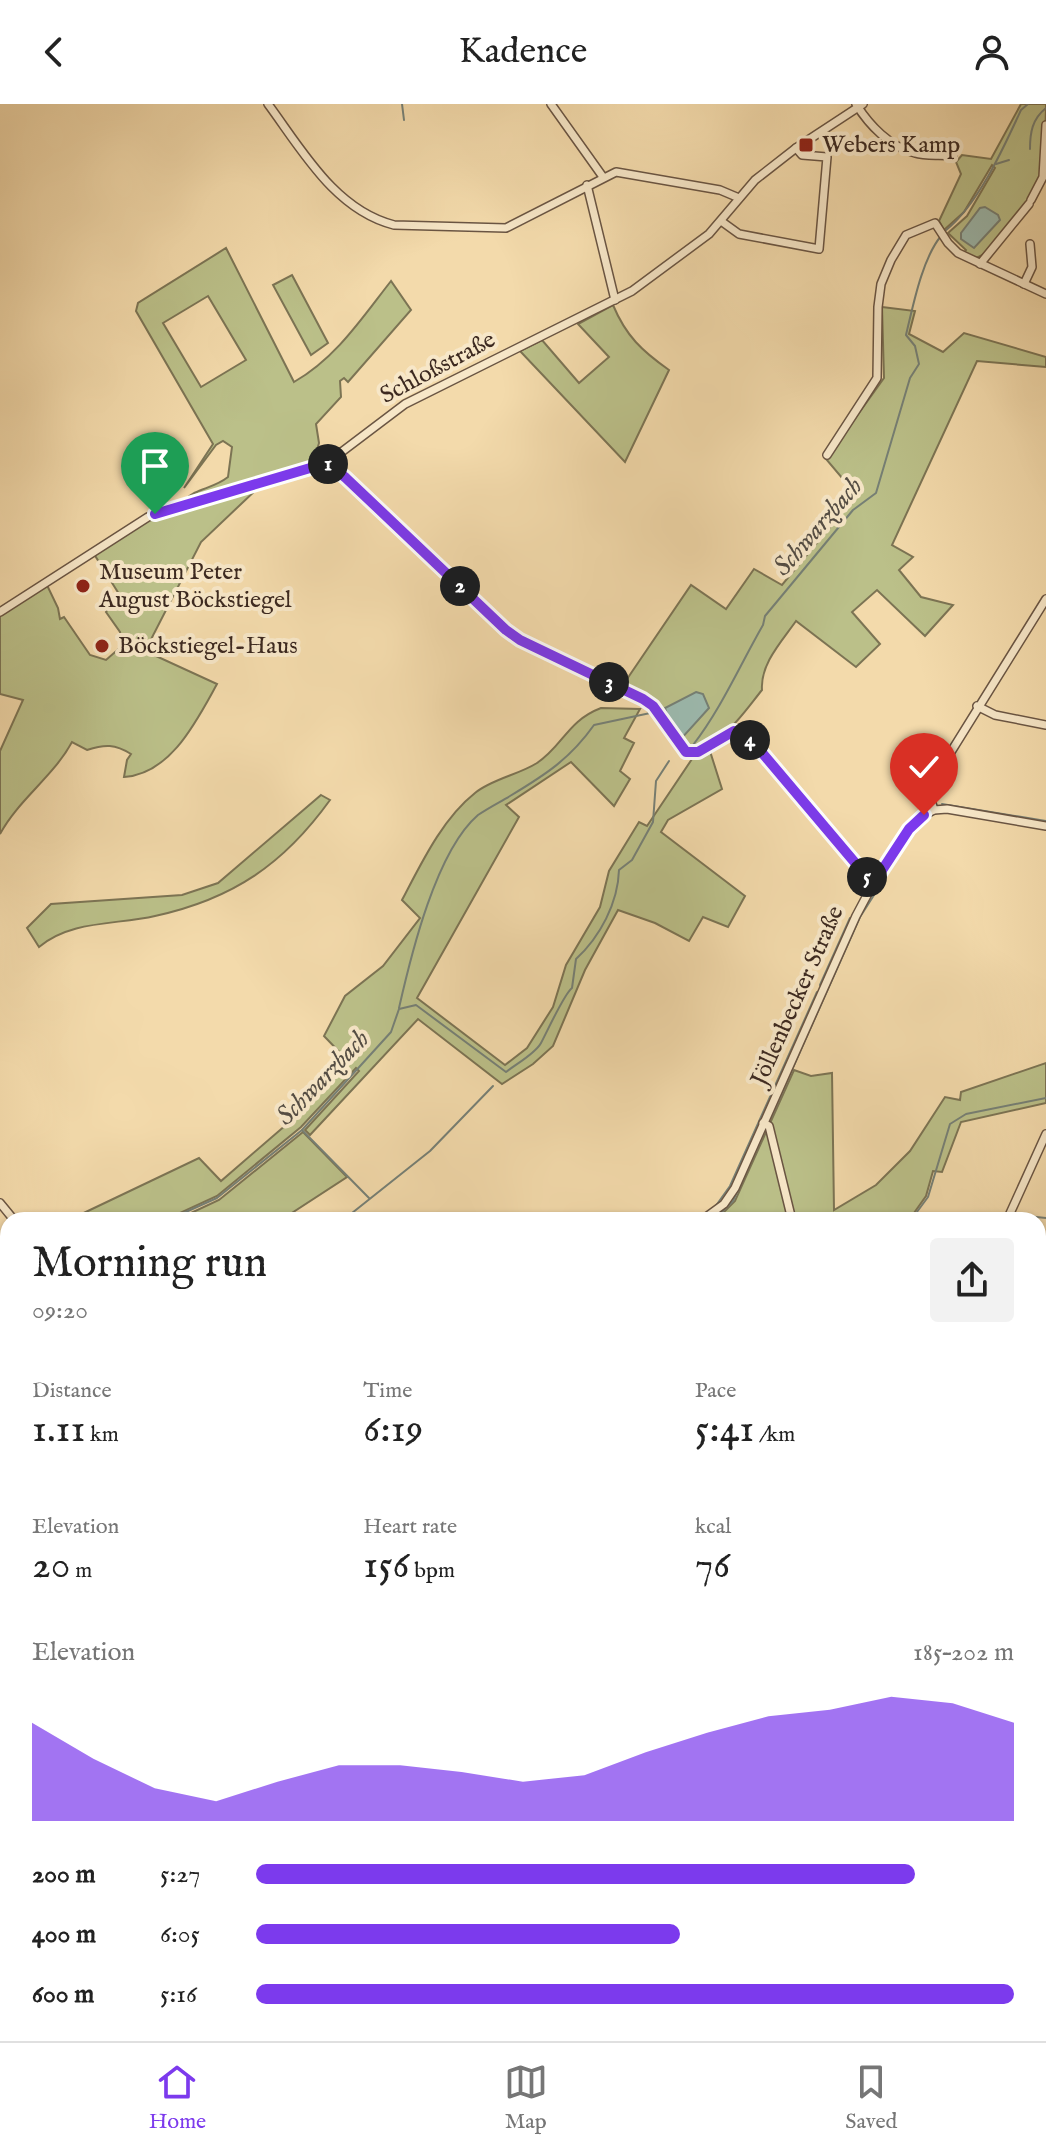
<!DOCTYPE html>
<html lang="en">
<head>
<meta charset="utf-8">
<style>
  body { margin:0; font-family:"IM FELL English",serif; background:#f2f2f2; color:#222; height:100vh; display:flex; flex-direction:column; font-size:30px; white-space:nowrap }
  * { box-sizing:border-box; margin:0 }
  p { font-size:26px; color:#767676 }
  .icon { flex:none; width:44px; height:44px; fill:none; stroke:currentColor; stroke-width:2; stroke-linecap:round; stroke-linejoin:round }
  .map { position:relative; flex:1; overflow:hidden }
  .details { position:absolute; left:0px; top:1108px; width:1046px; height:830px; display:flex; flex-direction:column; background:#fff; border-radius:24px 24px 0 0; box-shadow:0 2px 6px #0004 }
  .details>* { flex:none }
  .pin { position:absolute; display:grid; place-items:center; width:68px; height:68px; color:#fff; margin:-82px -34px; border-radius:50% 50% 50% 0; rotate:-45deg; box-shadow:0 0 8px #0007 }
  .pin .icon { rotate:45deg }
  .km { position:absolute; width:40px; height:40px; margin:-20px; border-radius:50%; background:#222; color:#fff; font-size:22px; line-height:40px; text-align:center }
  .round { display:grid; place-items:center; flex:none; width:84px; height:84px; border-radius:8px; background:#f2f2f2 }
  .summary { display:flex; align-items:center; justify-content:space-between; height:136px; padding:0 32px }
  h1 { font-size:44px; font-weight:600; line-height:60px }
  .metrics { display:grid; grid-template-columns:repeat(3,1fr); gap:12px; height:136px; padding:8px 32px }
  .metrics div { display:grid; align-content:center }
  .metrics b { font-size:40px; font-weight:600 }
  .metrics small { font-size:22px; font-weight:400 }
  .metrics p { font-size:22px }
  .chart { height:224px; padding:16px 32px }
  .chart p { display:flex; justify-content:space-between }
  .chart svg { width:100%; height:144px; margin-top:8px; fill:#7c3aed; opacity:.7 }
  ul { padding:0 32px; list-style:none; font-size:26px }
  li { display:grid; grid-template-columns:128px 96px 1fr; align-items:center; height:60px }
  li i { height:20px; border-radius:10px; background:#7c3aed }
  header { display:flex; justify-content:space-between; align-items:center; height:104px; padding:0 32px; background:#fff; font-size:36px; font-weight:600 }
  .dock { display:flex; justify-content:space-around; align-items:center; height:112px; border-top:2px solid #e0e0e0; background:#fff; font-size:22px; color:#767676 }
  .dock a { display:grid; justify-items:center; gap:4px }
  .dock .on { color:#7c3aed }
  .map>svg:first-child { display:block }
  .green { fill:#bbc089; stroke:#7c7454; stroke-width:2; fill-rule:evenodd }
  .water { fill:#9cbaaf; stroke:#768076; stroke-width:2 }
  .lines { fill:none; stroke-linecap:round; stroke-linejoin:round }
  .stream { stroke:#768076; stroke-width:2 }
  .minor-casing { stroke:#6a5543; stroke-width:10 }
  .minor { stroke:#f7e7c8; stroke-width:7 }
  .route-casing { stroke:#fff; stroke-width:16 }
  .route { stroke:#7c3aed; stroke-width:10 }
  .poi-dot { fill:#8f2418; stroke:#f7e7c8; stroke-width:3 }
  .labels { text-anchor:middle; dominant-baseline:central; stroke-width:8; stroke-linejoin:round; paint-order:stroke }
  .poi-label { font-size:24px; fill:#3c2920; stroke:#f7e7c8; text-anchor:start }
  .street-label { font-size:24px; fill:#3c2920; stroke:#f7e7c8 }
  .water-label { font-size:26px; font-style:italic; fill:#544d44; stroke:#f7e7c8 }
</style>
</head>
<body>
<header><svg class="icon" aria-label="back" viewBox="0 0 24 24"><path d="M15 5l-7 7 7 7"/></svg>Kadence<svg class="icon" aria-label="person" viewBox="0 0 24 24"><circle cx="12" cy="8" r="4"/><path d="M4 21q1-7 8-7t8 7"/></svg></header>
<div class="map">
<svg width="1046" height="1937" viewBox="0 0 1046 1937">
  <rect width="100%" height="100%" fill="#f3daab"/>
  <filter id="stains"><feTurbulence type="fractalNoise" baseFrequency=".0025" numOctaves="4"/><feColorMatrix values="0 0 0 0 .2 0 0 0 0 .09 0 0 0 0 .02 0 0 0 .5 -.17"/></filter>
  <radialGradient id="worn" r=".72"><stop offset=".6" stop-color="#630" stop-opacity="0"/><stop offset="1" stop-color="#630" stop-opacity=".3"/></radialGradient>
  <g class="green">
    <path d="M1021 0H1046C1046 15 1044 62 1039 75 1030 97 997 149 973 155L963 150 966 146 948 129 967 112 995 64 992 61 964 108 944 126 939 117 961 70 956 58 962 51 991 55Z"/>
    <path d="M226 144 294 278C336 254 362 214 391 177L411 206 348 278 344 274 340 277 341 293 316 320 319 339 315 353 333 347 334 351 281 370 185 396C196 384 213 385 228 373L232 343 223 337 216 341 184 384 213 340 136 207 138 199ZM208 192 246 256 201 283 163 219Z"/>
    <path d="M292 171 328 239 311 251 273 181Z"/>
    <path d="M613 201C626 232 642 247 669 266L625 358 520 247 542 236 579 279 609 253 578 220Z"/>
    <path d="M882 203 915 207 909 230 943 248 964 229 1046 253V263L977 257 892 441 913 453 899 466 921 493 953 501 925 532 877 486 852 508 880 540 856 563 796 517C782 537 760 560 762 586 744 608 719 648 686 645L656 601 625 582V578L691 481 726 505 754 465 782 481 836 416 834 409 854 388 826 355 884 274Z"/>
    <path d="M259 383 201 438 145 547 217 580C197 616 171 670 124 673L127 656 131 650C115 640 105 640 87 646L72 638C53 673 19 695 0 730V647L23 596 0 590V512L46 479 58 504 60 515 64 513 90 551 106 556 122 542 120 528 106 508 119 490 94 450 148 416 184 402Z"/>
    <path d="M601 604 640 605 624 634 634 639 620 667 630 675 614 702 571 658 506 701 519 713 417 894 505 961 527 944 553 903 566 861 600 803 609 767 639 718 647 722 692 655 709 644 722 685 668 716 661 728 745 792 728 823 703 813 689 837 655 819 618 806 585 866 553 942 533 960 502 980 418 915 310 1031 305 1026 359 967 356 964 301 1023 217 1092 165 1116H69L199 1054 221 1077 294 1014 349 958 324 932 345 892 383 862 420 814 402 796C421 760 442 715 475 689 492 675 518 671 537 659 563 642 567 617 601 604Z"/>
    <path d="M321 691 330 696C284 760 233 795 155 812 116 821 71 816 39 843L27 824 51 800 182 791 218 779Z"/>
    <path d="M1046 959V999L961 1018 942 1068 933 1067 926 1092 909 1116H716L735 1097 794 966 811 972 832 969 834 1106 876 1081 910 1047 945 993 960 996 961 988Z"/>
    <path d="M303 1028 347 1073 281 1116H176L219 1096Z"/>
    <path d="M8 1187V1267L0 1280V1190Z"/>
  </g>
  <g class="water">
    <path d="M985 103 998 111 1000 116 974 144 961 135V129L980 104Z"/>
    <path d="M696 588 703 590 709 604 681 635 669 617 665 604Z"/>
  </g>
  <g class="lines">
    <g class="stream">
      <path d="M402 0 404 16"/>
      <path d="M1030 45C1030 29 1032 15 1046 4"/>
      <path d="M996 60 1009 56"/>
      <path d="M945 127C978 101 1003 45 1021 6L1028 0"/>
      <path d="M686 642 693 641C721 605 740 561 763 521L765 512 853 406 876 389 910 274 919 260 915 242 906 231C913 202 922 155 941 132"/>
      <path d="M942 700 1046 717"/>
      <path d="M879 764 905 722 920 707"/>
      <path d="M820 881 850 814"/>
      <path d="M399 904C411 851 436 747 478 711 488 704 500 698 510 692 545 671 570 655 594 621L655 608"/>
      <path d="M771 1013 860 813 918 722"/>
      <path d="M302 1026 369 1094"/>
      <path d="M715 1103 730 1082 817 888"/>
      <path d="M347 1113 430 1047 493 982"/>
      <path d="M168 1116 217 1094 302 1026 391 928 399 905 416 901 506 968C516 960 535 950 541 939 547 928 564 890 572 884L576 855C600 833 618 799 619 766L632 756 653 718 656 677 669 657"/>
      <path d="M686 1116 706 1109"/>
      <path d="M713 1116 733 1097 763 1030"/>
      <path d="M911 1116 928 1093 950 1020 966 1010 1046 994"/>
      <path d="M1016 1116 1017 1111 1046 1114"/>
      <path d="M0 1187 8 1184"/>
      <path d="M1038 1717 1046 1721"/>
      <path d="M1042 1753 1046 1762"/>
      <path d="M947 1930 952 1937"/>
      <path d="M95 1937 99 1930"/>
      <path d="M860 1937 865 1930"/>
    </g>
    <g class="minor-casing">
      <g id="minor">
        <path d="M268 0C302 46 335 106 394 121L506 124 616 68 720 86 739 94"/>
        <path d="M551 0 603 73"/>
        <path d="M856 0C869 21 890 43 915 49 927 53 940 50 953 52"/>
        <path d="M587 81 615 196"/>
        <path d="M1031 96 1043 73 1046 21"/>
        <path d="M721 117 739 130 819 145 827 53 802 51 796 44"/>
        <path d="M980 160 1029 100"/>
        <path d="M1024 180 1032 163 1030 140"/>
        <path d="M827 351 877 274 878 203 881 180 891 156 906 131 935 119 948 139 958 149 1046 190"/>
        <path d="M327 359 346 374 506 526 520 536 643 595 653 602 686 648H698L734 627 753 638 873 780"/>
        <path d="M0 508 148 413 180 401 327 359 405 300 632 187 709 130 755 76 796 44 863 0"/>
        <path d="M977 602 995 611 1046 621"/>
        <path d="M934 706 930 693 936 672 1046 495"/>
        <path d="M763 1019 769 1022 792 1116"/>
        <path d="M0 1099 14 1116"/>
        <path d="M702 1116 724 1100 735 1084 856 812 873 780 916 716 934 706 947 705 1046 722"/>
        <path d="M1007 1116 1046 1030"/>
        <path d="M1038 1391 1046 1389"/>
        <path d="M0 1394 8 1389"/>
      </g>
    </g>
    <use href="#minor" class="minor"/>
  </g>
  <g class="lines">
    <g class="route-casing">
      <path id="route" d="M155 410 327 359 346 374 506 526 520 536 643 595 653 602 686 648H698L734 627 753 638 873 780 909 725 924 711"/>
    </g>
    <use href="#route" class="route"/>
  </g>
  <g class="poi-dot">
    <rect x="798" y="33" width="16" height="16" rx="4"/>
    <circle cx="83" cy="482" r="8"/>
    <circle cx="102" cy="542" r="8"/>
  </g>
  <g class="labels">
    <g class="poi-label">
      <text x="822" y="41">Webers Kamp</text>
      <text x="99" y="468">Museum Peter<tspan x="99" dy="28">August Böckstiegel</tspan></text>
      <text x="118" y="542">Böckstiegel-Haus</text>
    </g>
    <g class="street-label">
      <text transform="translate(438 264) rotate(-28)">Schloßstraße</text>
      <text transform="translate(798 892) rotate(-66)">Jöllenbecker Straße</text>
    </g>
    <g class="water-label">
      <text transform="translate(818 423) rotate(-49)">Schwarzbach</text>
      <text transform="translate(323 974) rotate(-46)">Schwarzbach</text>
    </g>
  </g>
  <rect width="100%" height="100%" filter="url(#stains)"/>
  <rect width="100%" height="100%" fill="url(#worn)"/>
</svg>
<div class="pin" style="left:155px;top:410px;background:#1e9e55"><svg class="icon" aria-label="arrive" viewBox="0 0 24 24"><path d="M6 21V4h12l-3 4 3 4H6"/></svg></div>
<div class="pin" style="left:924px;top:711px;background:#d93025"><svg class="icon" aria-label="check" viewBox="0 0 24 24"><path d="M5 12l5 5 9-10"/></svg></div>
<b class="km" style="left:328px;top:360px">1</b>
<b class="km" style="left:460px;top:482px">2</b>
<b class="km" style="left:609px;top:578px">3</b>
<b class="km" style="left:750px;top:636px">4</b>
<b class="km" style="left:867px;top:773px">5</b>
<section class="details">
<div class="summary"><div><h1>Morning run</h1><p>09:20</p></div><a class="round"><svg class="icon" aria-label="share" viewBox="0 0 24 24"><path d="M12 15V3M7 8l5-5 5 5M5 13v7h14v-7"/></svg></a></div>
<div class="metrics">
<div><p>Distance</p><b>1.11<small> km</small></b></div>
<div><p>Time</p><b>6:19</b></div>
<div><p>Pace</p><b>5:41<small> /km</small></b></div>
</div>
<div class="metrics">
<div><p>Elevation</p><b>20<small> m</small></b></div>
<div><p>Heart rate</p><b>156<small> bpm</small></b></div>
<div><p>kcal</p><b>76</b></div>
</div>
<div class="chart"><p><span>Elevation</span>185–202 m</p>
<svg viewBox="0 0 160 44" preserveAspectRatio="none"><path d="M0 44V14L10 25L20 34L30 38L40 32L50 27L60 27L70 29L80 32L90 30L100 23L110 17L120 12L130 10L140 6L150 8L160 14V44z"/></svg>
</div>
<ul>
<li><b>200 m</b>5:27<i style="width:87%"></i></li>
<li><b>400 m</b>6:05<i style="width:56%"></i></li>
<li><b>600 m</b>5:16<i style="width:100%"></i></li>
</ul>
</section>
</div>
<nav class="dock">
<a class="on"><svg class="icon" aria-label="home" viewBox="0 0 24 24"><path d="M3 11l9-7 9 7M6 9v11h12V9"/></svg>Home</a>
<a><svg class="icon" aria-label="map" viewBox="0 0 24 24"><path d="M3 6l6-2 6 2 6-2v14l-6 2-6-2-6 2zM9 4v14M15 6v14"/></svg>Map</a>
<a><svg class="icon" aria-label="saved" viewBox="0 0 24 24"><path d="M7 4h10v16l-5-4-5 4z"/></svg>Saved</a>
</nav>
</body>
</html>
